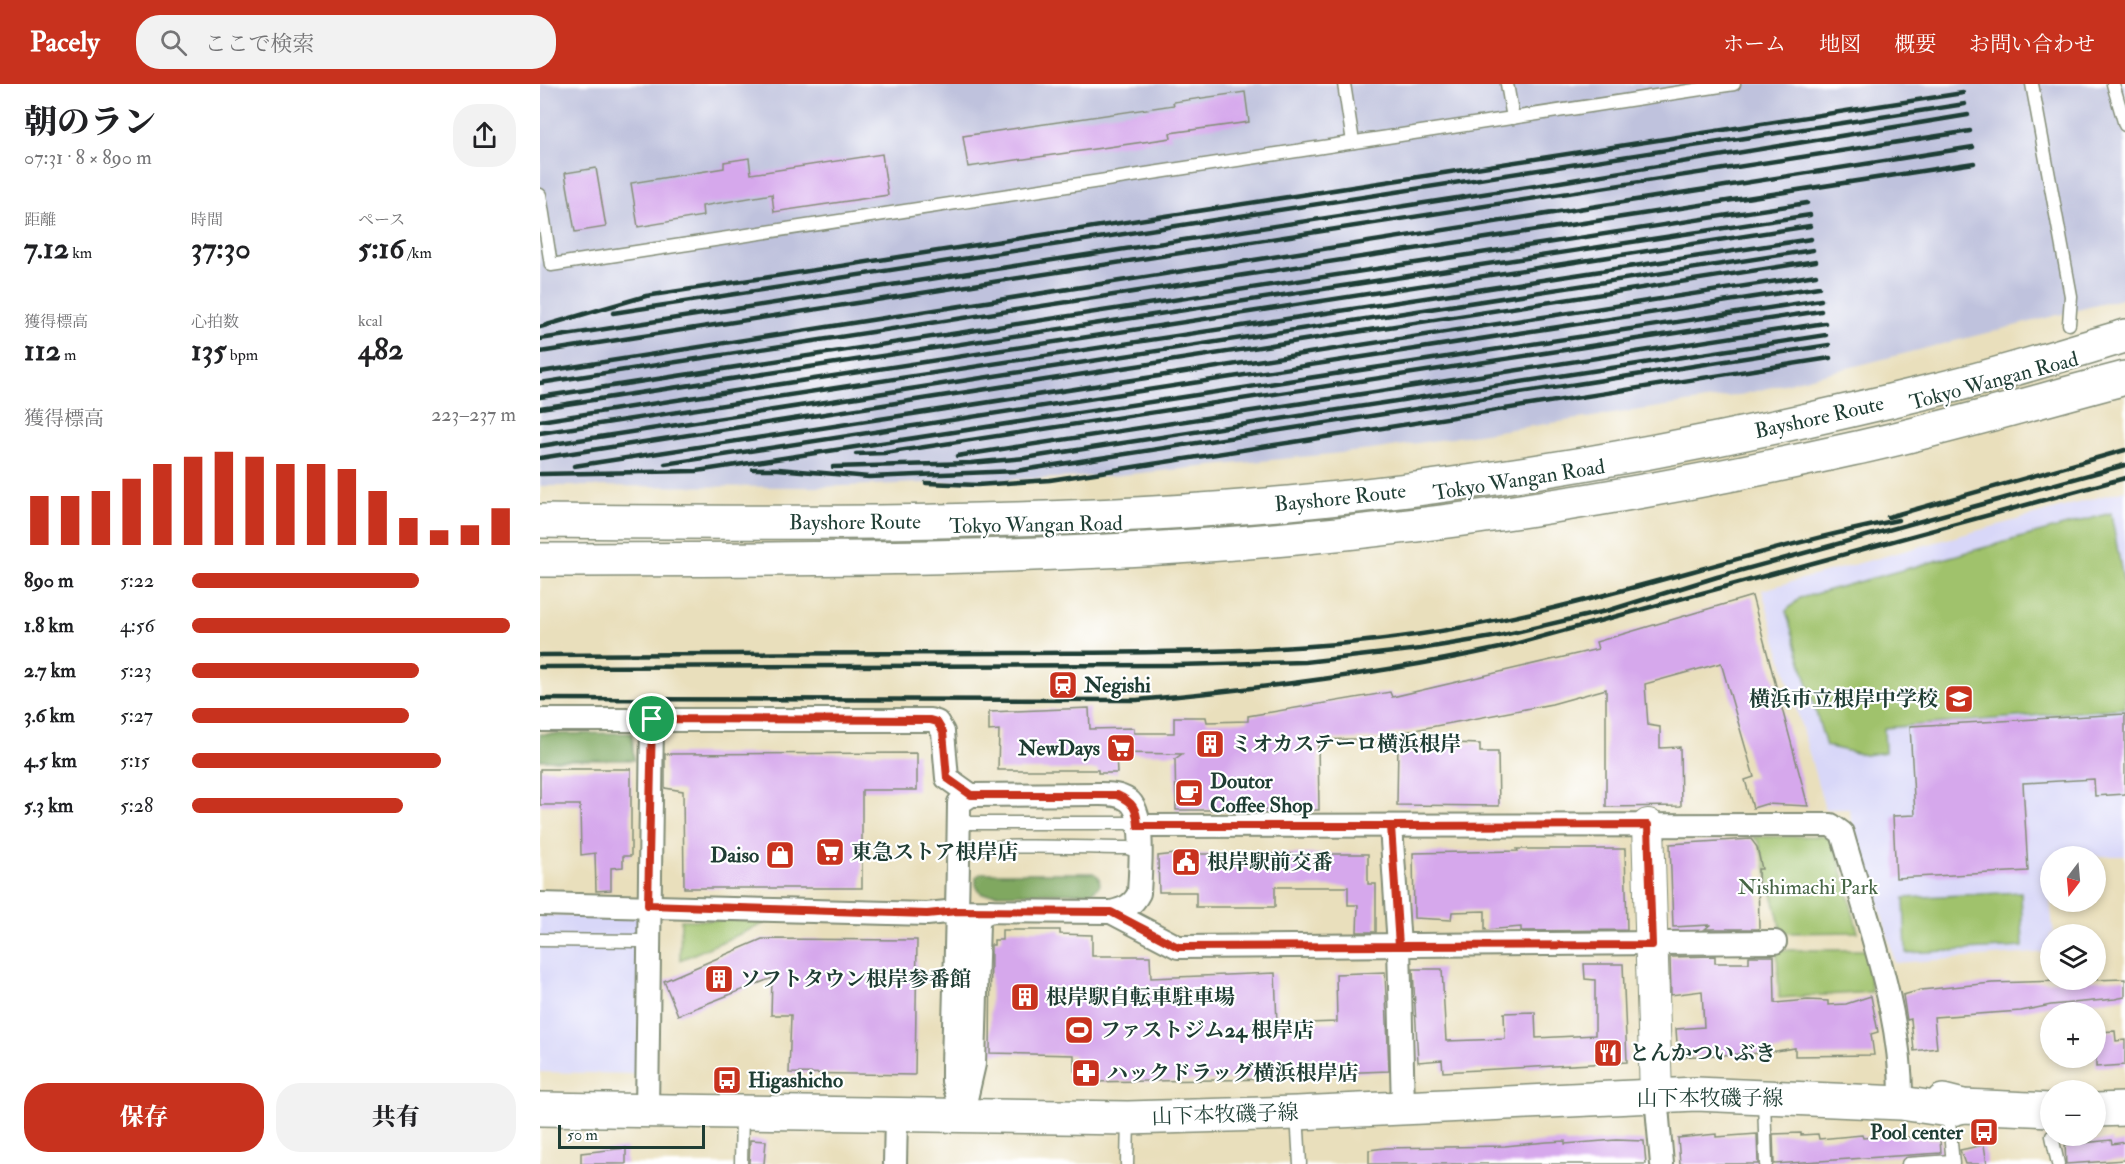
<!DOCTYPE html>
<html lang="ja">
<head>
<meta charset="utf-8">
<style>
  body { margin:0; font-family:"IM FELL Double Pica","Noto Serif JP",serif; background:#f2f2f2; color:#202124; height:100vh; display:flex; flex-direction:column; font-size:22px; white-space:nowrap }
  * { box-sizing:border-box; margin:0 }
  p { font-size:20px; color:#757577 }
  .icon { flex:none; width:33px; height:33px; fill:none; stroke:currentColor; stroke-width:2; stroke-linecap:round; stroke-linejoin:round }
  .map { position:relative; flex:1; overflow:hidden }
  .side { display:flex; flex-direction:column; background:#fff; width:540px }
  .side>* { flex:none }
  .needle { width:39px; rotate:196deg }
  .buttons { position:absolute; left:1500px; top:762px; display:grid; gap:12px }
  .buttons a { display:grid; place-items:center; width:66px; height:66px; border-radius:50%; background:#fff; box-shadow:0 3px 9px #0003; font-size:30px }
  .scale { position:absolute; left:18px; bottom:15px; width:147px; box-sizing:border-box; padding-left:6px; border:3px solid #1f3d34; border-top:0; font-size:16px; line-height:21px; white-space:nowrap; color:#1f3d34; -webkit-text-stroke:4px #fff; paint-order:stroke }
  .pin { position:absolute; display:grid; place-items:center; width:51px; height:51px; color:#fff; margin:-26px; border:3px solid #fff; border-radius:50%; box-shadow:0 2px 6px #0007 }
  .round { display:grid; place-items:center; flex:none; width:63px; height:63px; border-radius:24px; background:#f2f2f2 }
  .headline { display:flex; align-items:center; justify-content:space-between; height:102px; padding:0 24px }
  h1 { font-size:33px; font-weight:800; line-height:45px }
  .figures { display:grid; grid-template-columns:repeat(3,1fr); gap:9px; height:102px; padding:6px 24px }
  .figures div { display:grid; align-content:center }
  .figures b { font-size:30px; font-weight:800 }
  .figures small { font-size:16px; font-weight:400 }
  .figures p { font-size:16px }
  .chart { height:168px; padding:12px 24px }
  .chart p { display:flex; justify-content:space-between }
  .chart svg { width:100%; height:108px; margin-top:6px; stroke:#c8321e; stroke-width:6 }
  .action { display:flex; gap:12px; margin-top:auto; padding:12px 24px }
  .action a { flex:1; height:69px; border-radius:24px; background:#c8321e; color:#fff; font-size:24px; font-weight:800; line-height:69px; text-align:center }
  .action a+a { background:#f2f2f2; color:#202124 }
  ul { padding:0 24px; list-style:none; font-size:20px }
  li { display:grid; grid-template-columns:96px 72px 1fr; align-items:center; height:45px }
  li i { height:15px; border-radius:8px; background:#c8321e }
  header { display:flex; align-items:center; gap:36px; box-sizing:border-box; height:84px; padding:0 30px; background:#c8321e; color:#fff }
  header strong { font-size:28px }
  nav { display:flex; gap:33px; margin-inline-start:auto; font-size:21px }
  .search { width:420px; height:54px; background:#f2f2f2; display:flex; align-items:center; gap:15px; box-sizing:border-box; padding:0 21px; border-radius:24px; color:#757577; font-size:22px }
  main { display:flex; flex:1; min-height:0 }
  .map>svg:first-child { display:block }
  .built { fill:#d8d7f8 }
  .industrial { fill:#bfc2dd }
  .green { fill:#a0c26c; stroke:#608050; stroke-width:1.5 }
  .forest { fill:#80a860; stroke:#50724a; stroke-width:1.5 }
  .building { fill:#d6a8ec }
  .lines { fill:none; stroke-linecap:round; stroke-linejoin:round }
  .lane-casing { stroke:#848e78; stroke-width:15 }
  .street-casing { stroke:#848e78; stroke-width:26 }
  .secondary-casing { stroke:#848e78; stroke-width:34 }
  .primary-casing { stroke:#848e78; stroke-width:36 }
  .highway-casing { stroke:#848e78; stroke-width:36 }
  .lane { stroke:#fff; stroke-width:12 }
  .street { stroke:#fff; stroke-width:22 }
  .secondary { stroke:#fff; stroke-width:32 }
  .primary { stroke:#fff; stroke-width:33 }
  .highway { stroke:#fff; stroke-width:33 }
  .rail { stroke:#1f3d34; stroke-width:4.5 }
  .route-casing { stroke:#fff; stroke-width:12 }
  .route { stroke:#c8321e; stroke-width:8 }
  .labels { text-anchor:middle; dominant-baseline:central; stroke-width:4.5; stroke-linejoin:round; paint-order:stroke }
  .street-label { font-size:21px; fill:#1f3d34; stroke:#fff }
  .poi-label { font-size:21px; font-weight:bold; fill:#1f3d34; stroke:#fff; text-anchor:start }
  .park-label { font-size:21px; fill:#466545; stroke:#fff }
</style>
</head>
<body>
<header>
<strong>Pacely</strong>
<div class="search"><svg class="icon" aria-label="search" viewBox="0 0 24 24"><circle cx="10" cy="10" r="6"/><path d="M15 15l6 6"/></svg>ここで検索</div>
<nav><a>ホーム</a><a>地図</a><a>概要</a><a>お問い合わせ</a></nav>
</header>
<main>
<section class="side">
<div class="headline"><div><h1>朝のラン</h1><p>07:31 · 8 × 890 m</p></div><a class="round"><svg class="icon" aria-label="share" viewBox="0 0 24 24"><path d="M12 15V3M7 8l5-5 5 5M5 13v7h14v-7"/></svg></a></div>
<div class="figures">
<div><p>距離</p><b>7.12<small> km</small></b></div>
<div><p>時間</p><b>37:30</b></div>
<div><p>ペース</p><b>5:16<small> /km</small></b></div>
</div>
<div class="figures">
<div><p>獲得標高</p><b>112<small> m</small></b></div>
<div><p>心拍数</p><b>135<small> bpm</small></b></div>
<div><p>kcal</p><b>482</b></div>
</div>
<div class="chart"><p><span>獲得標高</span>223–237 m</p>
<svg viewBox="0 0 160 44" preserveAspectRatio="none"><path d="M5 44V24M15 44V24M25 44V22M35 44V17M45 44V11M55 44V8M65 44V6M75 44V8M85 44V11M95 44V11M105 44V13M115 44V22M125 44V33M135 44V38M145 44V36M155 44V29"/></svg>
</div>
<ul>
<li><b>890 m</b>5:22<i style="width:70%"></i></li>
<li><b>1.8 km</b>4:56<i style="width:98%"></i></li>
<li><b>2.7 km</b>5:23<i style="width:70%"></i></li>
<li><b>3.6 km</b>5:27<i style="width:67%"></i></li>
<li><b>4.5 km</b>5:15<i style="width:77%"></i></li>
<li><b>5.3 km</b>5:28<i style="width:65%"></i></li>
</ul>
<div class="action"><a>保存</a><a>共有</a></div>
</section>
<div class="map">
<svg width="1585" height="1080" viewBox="0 0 1585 1080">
  <rect width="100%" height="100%" fill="#fff"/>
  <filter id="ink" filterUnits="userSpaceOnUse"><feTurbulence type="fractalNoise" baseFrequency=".0167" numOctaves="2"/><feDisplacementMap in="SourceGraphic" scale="12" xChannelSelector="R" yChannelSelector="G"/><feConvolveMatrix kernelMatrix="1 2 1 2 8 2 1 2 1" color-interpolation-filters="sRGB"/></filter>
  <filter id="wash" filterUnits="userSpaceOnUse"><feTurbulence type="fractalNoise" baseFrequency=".008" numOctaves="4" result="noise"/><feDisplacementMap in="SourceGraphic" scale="24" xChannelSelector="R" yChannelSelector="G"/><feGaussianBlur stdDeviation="1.35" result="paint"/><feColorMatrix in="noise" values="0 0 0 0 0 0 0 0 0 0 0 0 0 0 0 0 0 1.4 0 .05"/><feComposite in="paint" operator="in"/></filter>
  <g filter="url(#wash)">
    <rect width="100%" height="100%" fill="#e9dfbc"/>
    <g class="built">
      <path d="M1585 406V772H1510V818L1514 850H1510V868L1355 879 1333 799 1320 770 1309 725H1285L1222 506Z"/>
      <path d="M0 831 96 832 100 836 97 990 0 988Z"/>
    </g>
    <path class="industrial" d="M0 0H1585V214L1200 311 831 366 570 392 278 403 0 402Z"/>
    <g class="green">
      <path d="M1571 429 1585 507V624L1344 644 1345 668 1325 671 1286 662 1246 527 1260 514Z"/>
      <path d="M1283 752 1294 757 1318 848 1242 849 1219 758 1213 753Z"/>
      <path d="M1481 808 1483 863 1366 869 1364 814Z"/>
      <path d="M141 836H232L140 876Z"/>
      <path d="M1237 866H1325L1332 908 1239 914Z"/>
    </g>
    <g class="forest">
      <path d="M92 649 94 676H0V650Z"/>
      <path d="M442 789H553L559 793 560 801 551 809 442 810 436 802V793Z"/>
    </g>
    <g id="blocks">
      <g class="building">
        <path d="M705 8 709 38 630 49 631 54 428 83 423 52 634 21 633 18Z"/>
        <path d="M342 70 348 111 234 128 232 110 162 122 163 132 98 143 91 99 184 84V78L209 74 211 90Z"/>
        <path d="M56 84 66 143 35 148 25 89Z"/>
        <path d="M1212 512 1268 722 1226 720 1213 724 1205 696 1214 693 1181 579 1105 600 1108 641 1120 643V664L1140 663 1141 722 1066 723V605L1012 620 848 651 849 654 778 656 779 726H636L635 675 642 670 576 669 577 689H558V686H458L459 646 449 647V628L549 624 550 645 594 644V649H634V633H666L667 638 708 637V632L850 608 852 613 1058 565 1056 558Z"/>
        <path d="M1585 630V710L1555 712 1554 695 1483 699 1488 787 1356 794 1353 732 1375 731 1370 642Z"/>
        <path d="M858 657 940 660V668H958L959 722 857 721Z"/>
        <path d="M377 669V706H322V804H144L143 707 125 704V670Z"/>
        <path d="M0 685H91V772H83V783L71 784V806L56 807 55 769 41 771 40 721H0Z"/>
        <path d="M1211 755 1217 763 1222 785H1218L1219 845H1165L1170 841 1133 843 1130 760Z"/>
        <path d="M977 765H1085L1087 846 981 847V843L945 846V827L912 828 911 836 874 834 873 769 978 767Z"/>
        <path d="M636 770H828V800H836V848H817L818 821H808V803H735V823H656V808H619L618 772Z"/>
        <path d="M462 846H520V850L552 851V872H610L611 894 735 889 737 940 797 938 796 890 845 888 849 987 739 991V995L545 998 534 987V971L450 969 451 861H454V856H462Z"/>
        <path d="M222 855 377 856 375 991 249 989 251 931H231L232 894 138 931 124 897Z"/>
        <path d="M1175 872V879H1209V872H1234L1235 919 1268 916 1288 917V921L1306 920 1331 912 1338 948 1331 950 1334 971 1255 972V964L1224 969 1138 973 1136 945 1164 943 1162 907 1131 911 1130 873Z"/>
        <path d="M1044 880H1083L1087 978 903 988 902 976 878 978 873 885H902L906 957 965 955 964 929 995 928 996 954 1055 951V896L1045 895Z"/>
        <path d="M1585 895V913L1575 915 1511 921 1481 927 1394 933 1397 964 1374 967 1371 935 1367 936 1363 911 1381 906 1452 899Z"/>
        <path d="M1575 947 1576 957 1585 956V981L1556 983V948Z"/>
        <path d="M1261 1049V1051L1278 1050 1279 1055 1322 1051 1323 1054 1344 1052 1400 1055 1401 1069 1234 1080 1233 1050Z"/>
        <path d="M1176 1050V1053L1217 1050 1218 1080H1140L1138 1054Z"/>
        <path d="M210 1056 226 1057 224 1080H209Z"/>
        <path d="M1076 1056 1104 1057 1106 1080H829V1066L845 1064 965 1062 1007 1058 1025 1057V1060Z"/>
        <path d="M1571 1056 1572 1060 1585 1058V1076L1526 1080 1525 1061Z"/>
        <path d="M1444 1061 1447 1080H1425L1420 1066Z"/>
        <path d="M86 1064V1080H41V1069Z"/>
      </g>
    </g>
  </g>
  <g filter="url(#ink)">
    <use href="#blocks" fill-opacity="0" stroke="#848e78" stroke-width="1.5"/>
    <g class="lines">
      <g class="lane-casing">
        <g id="lane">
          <path d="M804 0 813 58"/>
          <path d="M967 0 973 34"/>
          <path d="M1492 0 1531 212 1529 240"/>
          <path d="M1573 0 1585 41"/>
          <path d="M0 111 11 181 1194 0"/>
          <path d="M419 744 427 739H598"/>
          <path d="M419 769C440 758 556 764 587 764L600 768"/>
          <path d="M0 856 100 857"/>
          <path d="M1224 1015 1226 1080"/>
          <path d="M1408 1027 1413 1080"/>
          <path d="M757 1030 760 1080"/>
          <path d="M1512 1052 1518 1080"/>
          <path d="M201 1080 202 1029"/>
          <path d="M587 1080 588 1035"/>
          <path d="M1368 1080 1412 1077"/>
        </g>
      </g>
      <g class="street-casing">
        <g id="street">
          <path d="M0 636H390L397 638 403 648 407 694 431 711"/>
          <path d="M598 742 1291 741 1302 749C1326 834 1363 931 1361 1019"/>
          <path d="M851 742 859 862 863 1024"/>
          <path d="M0 820 387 830 417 827 571 828C585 825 593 821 599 809 600 788 606 728 588 716 579 710 569 710 560 710L431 711 419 719C418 807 415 895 413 983V997L423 1030"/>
          <path d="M571 828 638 863 1235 858"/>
          <path d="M1116 1012 1122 1080"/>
          <path d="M107 1027 112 635"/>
          <path d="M423 1028 434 980 438 838 441 832 450 827"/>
          <path d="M355 1080 356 1031"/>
        </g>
      </g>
      <g class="secondary-casing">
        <path id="secondary" d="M1108 741 1116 1012"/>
      </g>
      <g class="primary-casing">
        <g id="primary">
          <path d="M1403 1017 1423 1022 1510 1026"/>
          <path d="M0 1025 588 1034 757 1029 1156 1010 1361 1019 1408 1026 1423 1022"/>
          <path d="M1556 1026 1585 1025"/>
        </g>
      </g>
      <g class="highway-casing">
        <g id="highway">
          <path id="s1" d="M0 437C249 439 500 442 749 419 965 399 1180 359 1391 307 1456 292 1521 271 1585 252"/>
          <path d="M0 476C252 475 505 477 756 454 943 437 1129 406 1312 365 1404 345 1494 318 1585 294"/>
        </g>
      </g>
      <use href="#lane" class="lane"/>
      <use href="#street" class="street"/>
      <use href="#secondary" class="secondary"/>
      <use href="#primary" class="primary"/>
      <use href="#highway" class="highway"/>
      <g class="rail">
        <path d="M73 229 1425 20"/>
        <path d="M0 243 106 212 1423 9"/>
        <path d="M0 255 1014 99 1428 31"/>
        <path d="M0 268 1430 47"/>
        <path d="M0 288 1433 63"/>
        <path d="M0 299 1434 79"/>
        <path d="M0 313 1267 119"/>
        <path d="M0 324 1270 131"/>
        <path d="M0 337 1270 142"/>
        <path d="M0 349 1271 155"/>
        <path d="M0 362 1273 166"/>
        <path d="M316 370 345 369 1281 227"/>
        <path d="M417 372 1285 239"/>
        <path d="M0 374 1276 177"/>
        <path d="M125 380 1279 203"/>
        <path d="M34 382 1276 191"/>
        <path d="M293 383 431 379 485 374 1286 251"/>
        <path d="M213 385H238L329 393 476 387 1289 261"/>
        <path d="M0 390 157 387 1281 216"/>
        <path d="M386 399 437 401 510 396 1290 274"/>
        <path d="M1348 433 1585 366"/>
        <path d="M0 571C159 570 317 569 476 569 610 568 743 570 875 551 1040 528 1196 468 1358 436"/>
        <path d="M0 583 637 581 765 578 880 565 959 552 1070 526 1177 493 1585 381"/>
        <path d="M0 615 597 616C719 605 841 590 960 564L1585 394"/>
      </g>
    </g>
  </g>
  <g class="lines" filter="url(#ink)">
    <g class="route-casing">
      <path id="route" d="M112 635 390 636 397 638 403 648 407 694 431 711H577C593 718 597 725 598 742H851L859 862 1112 861 1108 741 851 742 859 862 638 863 571 828 417 827 387 830 108 821 112 635"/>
    </g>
    <use href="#route" class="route"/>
  </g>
  <defs>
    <g id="station-square" transform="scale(1.5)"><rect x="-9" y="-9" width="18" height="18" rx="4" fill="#c8321e" stroke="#fff"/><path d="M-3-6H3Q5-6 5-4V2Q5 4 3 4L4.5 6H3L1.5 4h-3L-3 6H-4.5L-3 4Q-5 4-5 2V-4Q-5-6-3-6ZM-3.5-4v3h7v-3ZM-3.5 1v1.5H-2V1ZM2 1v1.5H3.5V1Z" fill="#fff"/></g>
    <g id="school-square" transform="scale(1.5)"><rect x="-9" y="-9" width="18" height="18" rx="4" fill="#c8321e" stroke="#fff"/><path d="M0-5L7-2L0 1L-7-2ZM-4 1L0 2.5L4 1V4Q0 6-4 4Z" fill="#fff"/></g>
    <g id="building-square" transform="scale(1.5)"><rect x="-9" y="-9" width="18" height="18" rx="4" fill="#c8321e" stroke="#fff"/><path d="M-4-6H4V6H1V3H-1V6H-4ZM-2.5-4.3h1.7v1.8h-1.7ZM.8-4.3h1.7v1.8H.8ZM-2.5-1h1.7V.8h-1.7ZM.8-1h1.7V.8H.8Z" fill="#fff"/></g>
    <g id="supermarket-square" transform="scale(1.5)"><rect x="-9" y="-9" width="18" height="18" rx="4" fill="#c8321e" stroke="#fff"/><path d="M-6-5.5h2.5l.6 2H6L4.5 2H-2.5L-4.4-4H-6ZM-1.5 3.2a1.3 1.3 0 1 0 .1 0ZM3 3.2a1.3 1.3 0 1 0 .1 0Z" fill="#fff"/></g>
    <g id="cafe-square" transform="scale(1.5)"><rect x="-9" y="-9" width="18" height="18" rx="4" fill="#c8321e" stroke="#fff"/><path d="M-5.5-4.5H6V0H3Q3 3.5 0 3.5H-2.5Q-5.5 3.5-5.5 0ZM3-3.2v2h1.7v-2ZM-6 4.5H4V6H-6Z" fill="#fff"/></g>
    <g id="shop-square" transform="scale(1.5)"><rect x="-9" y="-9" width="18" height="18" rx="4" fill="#c8321e" stroke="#fff"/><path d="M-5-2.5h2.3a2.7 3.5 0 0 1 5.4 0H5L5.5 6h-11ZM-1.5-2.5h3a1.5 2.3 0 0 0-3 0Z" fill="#fff"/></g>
    <g id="civic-square" transform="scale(1.5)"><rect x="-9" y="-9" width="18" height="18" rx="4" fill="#c8321e" stroke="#fff"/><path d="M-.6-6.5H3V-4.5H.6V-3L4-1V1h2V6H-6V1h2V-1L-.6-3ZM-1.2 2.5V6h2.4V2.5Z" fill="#fff"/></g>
    <g id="stadium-square" transform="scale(1.5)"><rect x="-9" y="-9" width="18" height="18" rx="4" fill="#c8321e" stroke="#fff"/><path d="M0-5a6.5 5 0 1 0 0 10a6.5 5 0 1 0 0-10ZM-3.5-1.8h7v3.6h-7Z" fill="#fff"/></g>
    <g id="restaurant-square" transform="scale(1.5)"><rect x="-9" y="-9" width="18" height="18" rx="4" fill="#c8321e" stroke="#fff"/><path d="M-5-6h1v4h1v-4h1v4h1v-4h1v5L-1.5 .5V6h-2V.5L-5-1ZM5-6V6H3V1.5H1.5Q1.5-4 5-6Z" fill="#fff"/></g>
    <g id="pharmacy-square" transform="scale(1.5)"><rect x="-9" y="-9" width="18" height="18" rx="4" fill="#c8321e" stroke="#fff"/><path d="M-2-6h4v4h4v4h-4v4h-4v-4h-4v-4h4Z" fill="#fff"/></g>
    <g id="bus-square" transform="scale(1.5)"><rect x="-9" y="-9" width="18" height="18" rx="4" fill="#c8321e" stroke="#fff"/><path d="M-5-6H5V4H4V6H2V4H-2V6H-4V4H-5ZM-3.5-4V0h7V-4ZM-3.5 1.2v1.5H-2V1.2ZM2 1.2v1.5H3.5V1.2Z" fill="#fff"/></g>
  </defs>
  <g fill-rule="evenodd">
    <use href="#station-square" x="523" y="601"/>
    <use href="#school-square" x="1419" y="615"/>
    <use href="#building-square" x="670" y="660"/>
    <use href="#supermarket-square" x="581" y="664"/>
    <use href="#cafe-square" x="649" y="709"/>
    <use href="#supermarket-square" x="290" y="768"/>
    <use href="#shop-square" x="240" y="771"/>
    <use href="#civic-square" x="646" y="778"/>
    <use href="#building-square" x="179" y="895"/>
    <use href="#building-square" x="485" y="913"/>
    <use href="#stadium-square" x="539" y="946"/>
    <use href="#restaurant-square" x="1068" y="969"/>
    <use href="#pharmacy-square" x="546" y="989"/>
    <use href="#bus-square" x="187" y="996"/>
    <use href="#bus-square" x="1444" y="1048"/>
  </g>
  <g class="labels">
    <g class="street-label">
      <text transform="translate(1454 297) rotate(-15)">Tokyo Wangan Road</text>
      <text stroke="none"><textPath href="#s1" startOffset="1287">Bayshore Route</textPath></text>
      <text transform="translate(979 396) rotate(-9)">Tokyo Wangan Road</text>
      <text stroke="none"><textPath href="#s1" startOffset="801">Bayshore Route</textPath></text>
      <text stroke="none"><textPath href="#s1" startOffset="315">Bayshore Route</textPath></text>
      <text transform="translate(496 441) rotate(-1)">Tokyo Wangan Road</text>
      <text x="1170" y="1014">山下本牧磯子線</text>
      <text transform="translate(685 1031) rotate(-2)">山下本牧磯子線</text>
    </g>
    <g class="poi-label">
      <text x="544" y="601">Negishi</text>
      <text x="1398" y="615" text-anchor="end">横浜市立根岸中学校</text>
      <text x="691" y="660">ミオカステーロ横浜根岸</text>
      <text x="560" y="664" text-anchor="end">NewDays</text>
      <text x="670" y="697">Doutor<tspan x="670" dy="24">Coffee Shop</tspan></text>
      <text x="311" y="768">東急ストア根岸店</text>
      <text x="219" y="771" text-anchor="end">Daiso</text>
      <text x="667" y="778">根岸駅前交番</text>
      <text x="200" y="895">ソフトタウン根岸参番館</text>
      <text x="506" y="913">根岸駅自転車駐車場</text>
      <text x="560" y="946">ファストジム24 根岸店</text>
      <text x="1089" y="969">とんかついぶき</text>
      <text x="567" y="989">ハックドラッグ横浜根岸店</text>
      <text x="208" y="996">Higashicho</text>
      <text x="1423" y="1048" text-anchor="end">Pool center</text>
    </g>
    <g class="park-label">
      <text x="1268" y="803">Nishimachi Park</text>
    </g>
  </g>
</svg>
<div class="buttons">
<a><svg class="needle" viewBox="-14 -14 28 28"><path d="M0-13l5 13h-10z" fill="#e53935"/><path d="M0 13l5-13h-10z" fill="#757577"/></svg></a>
<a><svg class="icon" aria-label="layers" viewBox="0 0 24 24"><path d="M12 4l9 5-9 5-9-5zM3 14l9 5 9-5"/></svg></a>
<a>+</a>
<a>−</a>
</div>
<div class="scale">50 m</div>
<div class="pin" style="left:112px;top:635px;background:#1e9e55"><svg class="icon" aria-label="arrive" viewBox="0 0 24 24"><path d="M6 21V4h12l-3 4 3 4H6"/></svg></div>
</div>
</main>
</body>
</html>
